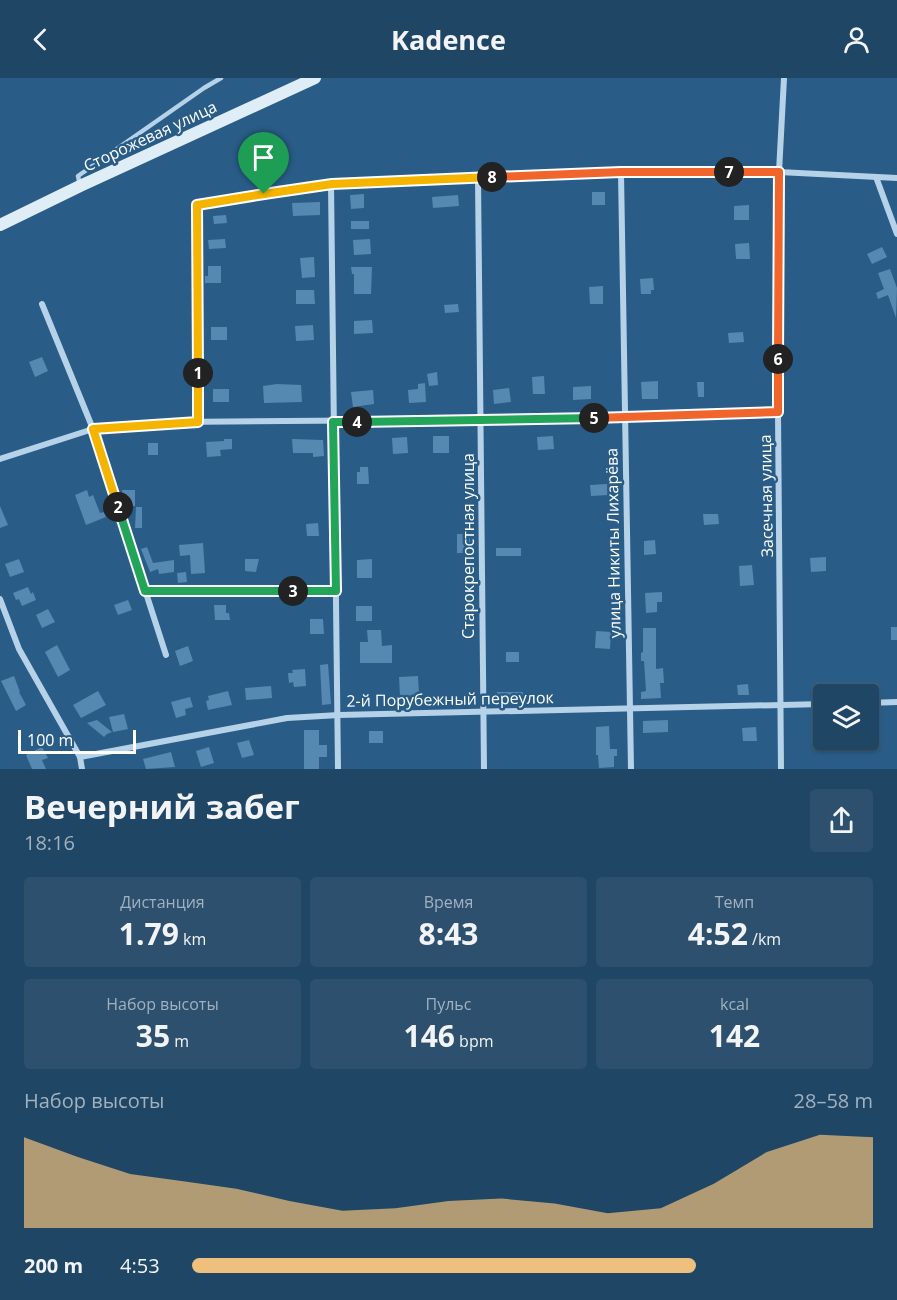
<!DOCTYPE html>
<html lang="ru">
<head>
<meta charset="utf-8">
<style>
  body { margin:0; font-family:"Open Sans",sans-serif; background:#2c506e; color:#f1f3f6; height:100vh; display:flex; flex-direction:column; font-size:22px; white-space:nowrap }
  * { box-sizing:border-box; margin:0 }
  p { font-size:20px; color:#a1b1bf }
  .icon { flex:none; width:33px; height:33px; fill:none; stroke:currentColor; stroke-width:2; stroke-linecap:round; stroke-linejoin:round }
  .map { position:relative; height:691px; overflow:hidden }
  .sheet { display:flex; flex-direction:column; background:#1f4665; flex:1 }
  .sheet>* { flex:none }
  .controls { position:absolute; left:813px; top:606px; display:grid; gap:12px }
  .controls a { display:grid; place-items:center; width:66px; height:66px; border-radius:6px; background:#1f4665; box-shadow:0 2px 4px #0004,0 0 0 2px #3c5e79; font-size:30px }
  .scale { position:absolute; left:18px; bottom:15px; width:118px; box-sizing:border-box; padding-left:6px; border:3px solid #fff; border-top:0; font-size:16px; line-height:21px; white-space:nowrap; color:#fff; -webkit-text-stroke:4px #295d87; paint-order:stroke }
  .pin { position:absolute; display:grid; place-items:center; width:51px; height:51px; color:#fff; margin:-62px -26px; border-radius:50% 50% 50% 0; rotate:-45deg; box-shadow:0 0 6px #0007 }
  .pin .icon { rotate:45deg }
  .km { position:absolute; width:30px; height:30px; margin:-15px; border-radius:50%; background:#222; color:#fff; font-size:16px; line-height:30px; text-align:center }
  .round { display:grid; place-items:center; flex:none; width:63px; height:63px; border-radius:6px; background:#2c506e }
  .head { display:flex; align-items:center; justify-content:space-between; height:102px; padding:0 24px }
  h1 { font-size:33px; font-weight:700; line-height:45px }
  .metrics { display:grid; grid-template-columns:repeat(3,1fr); gap:9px; height:102px; padding:6px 24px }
  .metrics div { display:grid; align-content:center; border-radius:6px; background:#2c506e; text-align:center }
  .metrics b { font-size:30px; font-weight:700 }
  .metrics small { font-size:16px; font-weight:400 }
  .metrics p { font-size:16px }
  .chart { height:168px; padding:12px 24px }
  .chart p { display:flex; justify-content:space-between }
  .chart svg { width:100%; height:108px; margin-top:6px; fill:#efc07d; opacity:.7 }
  ul { padding:0 24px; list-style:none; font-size:20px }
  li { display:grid; grid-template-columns:96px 72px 1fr; align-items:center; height:45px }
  li i { height:15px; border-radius:8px; background:#efc07d }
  header { display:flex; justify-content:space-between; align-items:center; height:78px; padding:0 24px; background:#1f4665; font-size:27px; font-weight:700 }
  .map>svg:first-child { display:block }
  .building { fill:#5689b1 }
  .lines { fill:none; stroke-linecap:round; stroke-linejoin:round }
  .service { stroke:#b6d2e8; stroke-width:4.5 }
  .minor { stroke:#b6d2e8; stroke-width:6 }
  .secondary { stroke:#dfedf7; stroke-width:12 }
  .split-1-casing { stroke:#fff; stroke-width:12 }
  .split-2-casing { stroke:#fff; stroke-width:12 }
  .split-3-casing { stroke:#fff; stroke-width:12 }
  .split-4-casing { stroke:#fff; stroke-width:12 }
  .split-5-casing { stroke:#fff; stroke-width:12 }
  .split-6-casing { stroke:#fff; stroke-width:12 }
  .split-7-casing { stroke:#fff; stroke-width:12 }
  .split-8-casing { stroke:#fff; stroke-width:12 }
  .split-9-casing { stroke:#fff; stroke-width:12 }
  .split-1 { stroke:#f5b400; stroke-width:8 }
  .split-2 { stroke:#f5b400; stroke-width:8 }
  .split-3 { stroke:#22a559; stroke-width:8 }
  .split-4 { stroke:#22a559; stroke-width:8 }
  .split-5 { stroke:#22a559; stroke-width:8 }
  .split-6 { stroke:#f0652b; stroke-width:8 }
  .split-7 { stroke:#f0652b; stroke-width:8 }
  .split-8 { stroke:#f0652b; stroke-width:8 }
  .split-9 { stroke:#f5b400; stroke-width:8 }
  .labels { text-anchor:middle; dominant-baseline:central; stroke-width:5; stroke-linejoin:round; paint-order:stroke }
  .street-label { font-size:16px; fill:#fff; stroke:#295d87 }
</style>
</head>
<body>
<header><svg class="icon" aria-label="back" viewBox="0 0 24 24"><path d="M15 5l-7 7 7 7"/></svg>Kadence<svg class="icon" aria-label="person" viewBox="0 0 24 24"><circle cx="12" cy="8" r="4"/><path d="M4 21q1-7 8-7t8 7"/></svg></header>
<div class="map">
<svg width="897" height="691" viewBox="0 0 897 691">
  <rect width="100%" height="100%" fill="#295d87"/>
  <g class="building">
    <rect x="592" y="114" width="13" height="13"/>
    <path d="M364 116V130L351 131 350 117Z"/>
    <path d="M458 117 459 128 433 130 432 119Z"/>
    <path d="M320 124V137L293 138 292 125Z"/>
    <path d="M749 127V142H734V128Z"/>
    <path d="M226 137 227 145 214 146 213 138Z"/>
    <rect x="351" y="143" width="18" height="8"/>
    <path d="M225 161 226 170 209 171 208 162Z"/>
    <path d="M370 161 371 176 354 177 353 162Z"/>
    <path d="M749 165 750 181H736L735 166Z"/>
    <path d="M882 169 887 179 872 186 867 176Z"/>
    <path d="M314 179 315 199 302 200 300 180Z"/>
    <path d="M208 188H221V205H205V198H208Z"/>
    <path d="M351 189H372L371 216H354V196H352Z"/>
    <path d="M890 191 897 210 896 240 888 217 878 221 876 215 884 211 878 195Z"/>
    <path d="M653 200 654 212H651V216H641L640 201Z"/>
    <path d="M603 208V226H590L589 209Z"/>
    <path d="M296 212H314L315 226H296Z"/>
    <path d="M458 226 459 234 445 235 444 227Z"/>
    <path d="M372 242 373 255 354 256V243Z"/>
    <path d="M313 247 314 262 296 263 295 248Z"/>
    <rect x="211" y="249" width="16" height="13"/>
    <path d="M743 254 744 264 729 265 728 255Z"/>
    <path d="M42 279 48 293 35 299 29 284Z"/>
    <path d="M437 294 438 307 429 308 427 296Z"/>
    <path d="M544 298 545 316H533L532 299Z"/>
    <path d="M658 303V321H642L641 304Z"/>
    <path d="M697 304H704V319H698Z"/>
    <path d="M425 305 426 324 409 325 408 312 418 311V306Z"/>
    <path d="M277 306 301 307 302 324 264 325 263 308Z"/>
    <path d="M591 308V321L573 322V309Z"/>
    <path d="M509 310 511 324 494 326 493 312Z"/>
    <rect x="213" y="311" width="16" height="13"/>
    <path d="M373 312 374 326 353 329 351 314Z"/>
    <rect x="433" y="358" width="16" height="17"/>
    <path d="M553 358 554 371 538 372 537 359Z"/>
    <path d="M407 359 408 375 393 376 392 360Z"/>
    <path d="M224 361H232V371L220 372 221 378 207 379 206 364 224 363Z"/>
    <path d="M292 361 323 362 324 378 313 379V375H293Z"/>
    <rect x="148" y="365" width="10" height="12"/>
    <path d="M360 389H368L369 406H357V394H360Z"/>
    <path d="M607 406 608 417 591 418 590 407Z"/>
    <path d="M87 412 89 419 93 417 100 435 104 434 106 439 86 447 75 417Z"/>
    <path d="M122 412H135V428H123Z"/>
    <path d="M0 428 8 447 0 450Z"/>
    <path d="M136 429H142V450H135Z"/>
    <path d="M703 436H718L719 446 704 447Z"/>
    <path d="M318 445 319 458H307L306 446Z"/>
    <rect x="457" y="456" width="13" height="19"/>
    <path d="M655 462 656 476 644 477V463Z"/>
    <path d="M203 465 205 495 191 496 190 477 180 478 179 467Z"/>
    <path d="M147 469 153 485 174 482V494L159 496 158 491 150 494 141 471Z"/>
    <rect x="496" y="470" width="25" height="8"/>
    <path d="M826 479V493L811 494 810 480Z"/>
    <path d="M19 481 24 494 10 499 5 486Z"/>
    <path d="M245 481H259L256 494 245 493Z"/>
    <path d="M372 481V500H357V482Z"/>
    <path d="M752 487 754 507 740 508 739 488Z"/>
    <path d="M186 494 187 504 178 505 177 495Z"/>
    <path d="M28 509 31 516 33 514 36 522 22 528 19 521 16 522 13 515Z"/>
    <path d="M662 514V524H657V534L646 535 645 515Z"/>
    <path d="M128 522 132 532 118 537 114 527Z"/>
    <path d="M214 527H226V535H229L230 542H215Z"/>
    <rect x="356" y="528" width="16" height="15"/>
    <path d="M48 531 55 544 42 550 36 537Z"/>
    <path d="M310 541H323L324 556H310Z"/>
    <rect x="891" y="549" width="6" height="13"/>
    <path d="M643 550H656V591L663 590 664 605H660L661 620 641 621V614L646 613 644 583H641V575L643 574Z"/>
    <path d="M367 552H381L382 568 392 567V585H360V564H368Z"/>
    <path d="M596 553 611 554 610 571 595 570Z"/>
    <path d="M57 567 70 592 58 599 45 574Z"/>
    <path d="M188 568 193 583 180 588 175 573Z"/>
    <rect x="506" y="574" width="13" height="10"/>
    <path d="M328 586 331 626 322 627 320 587Z"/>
    <path d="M305 591 306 608 294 609 293 604 289 605 288 595H293L292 592Z"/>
    <path d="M14 598 20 614H19L26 627 16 633 1 603Z"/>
    <path d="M418 598 419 617 400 618 399 599Z"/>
    <path d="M748 606 749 617H738L737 607Z"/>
    <path d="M271 608 272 620 246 622 245 610Z"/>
    <path d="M98 613 106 627 81 640 73 627Z"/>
    <path d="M228 613 232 627 208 632 206 623 209 622 208 618Z"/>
    <rect x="497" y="614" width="26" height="7"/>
    <path d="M190 619 193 629 185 631 186 637 176 640 171 624Z"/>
    <path d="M124 636 128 651 113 654 109 639Z"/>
    <path d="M97 642 112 654 107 656 104 659 87 645Z"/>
    <path d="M668 642V654L643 655V643Z"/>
    <path d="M609 648 610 671H617V678H614V689L599 690 598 677H596V649Z"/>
    <path d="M756 649 757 663H743L742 650Z"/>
    <path d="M304 652H319V667H327V679H319V691H304Z"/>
    <rect x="369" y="653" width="14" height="12"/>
    <path d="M813 653 824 654V668H813Z"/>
    <path d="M249 662 254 677 242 680 237 665Z"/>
    <path d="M42 669 48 680 42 682 46 691H32L26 677Z"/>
    <path d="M209 669 214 685 201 689 196 673Z"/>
    <path d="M171 674 175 689 146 691 143 681Z"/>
  </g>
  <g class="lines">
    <path class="service" d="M80 107 78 98 204 10 221 0"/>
    <g class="minor">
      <path d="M621 95 631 691"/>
      <path d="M876 99 897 156"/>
      <path d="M478 100 484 691"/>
      <path d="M331 106 338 691"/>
      <path d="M42 226 93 351 166 577"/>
      <path d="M198 344 197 127 331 106 478 100 621 95 779 94 897 100"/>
      <path d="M0 381 93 351 176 344 543 341 778 334"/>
      <path d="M145 513H337"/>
      <path d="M0 521 19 571 80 679 82 691"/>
      <path d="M868 625 897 624"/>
      <path d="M80 679 287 640 339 637 824 626"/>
      <path d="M781 691 778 334 779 94 784 0"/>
    </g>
    <path class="secondary" d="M0 147 80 108 315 0"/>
  </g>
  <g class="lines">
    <g class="split-1-casing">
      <path id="split-1" d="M198 295 197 127 264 116"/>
    </g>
    <g class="split-2-casing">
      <path id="split-2" d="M118 429 93 351 198 344V295"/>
    </g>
    <g class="split-3-casing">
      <path id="split-3" d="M118 429 145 513H293"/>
    </g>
    <g class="split-4-casing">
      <path id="split-4" d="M293 513H336L333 344H357"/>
    </g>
    <g class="split-5-casing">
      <path id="split-5" d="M357 344 594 340"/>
    </g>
    <g class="split-6-casing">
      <path id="split-6" d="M594 340 778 334V281"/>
    </g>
    <g class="split-7-casing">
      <path id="split-7" d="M729 94H779L778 281"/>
    </g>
    <g class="split-8-casing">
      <path id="split-8" d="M492 99 621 94H729"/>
    </g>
    <g class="split-9-casing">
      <path id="split-9" d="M264 116 332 106 492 99"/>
    </g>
    <use href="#split-1" class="split-1"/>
    <use href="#split-2" class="split-2"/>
    <use href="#split-3" class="split-3"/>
    <use href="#split-4" class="split-4"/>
    <use href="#split-5" class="split-5"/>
    <use href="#split-6" class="split-6"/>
    <use href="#split-7" class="split-7"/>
    <use href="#split-8" class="split-8"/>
    <use href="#split-9" class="split-9"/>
  </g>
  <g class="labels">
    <g class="street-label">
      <text transform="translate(150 58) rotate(-25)">Сторожевая улица</text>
      <text transform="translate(766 418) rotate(-91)">Засечная улица</text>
      <text transform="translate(613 465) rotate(-91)">улица Никиты Лихарёва</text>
      <text transform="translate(468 468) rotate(-90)">Старокрепостная улица</text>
      <text transform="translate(450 621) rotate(-1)">2-й Порубежный переулок</text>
    </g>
  </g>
</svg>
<div class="controls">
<a><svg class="icon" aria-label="layers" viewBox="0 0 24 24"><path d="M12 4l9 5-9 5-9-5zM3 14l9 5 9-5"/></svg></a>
</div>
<div class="scale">100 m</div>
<div class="pin" style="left:264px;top:116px;background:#1e9e55"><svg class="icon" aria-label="arrive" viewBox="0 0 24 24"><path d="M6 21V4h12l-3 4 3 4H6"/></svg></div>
<b class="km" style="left:198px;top:295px">1</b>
<b class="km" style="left:118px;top:429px">2</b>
<b class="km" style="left:293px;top:513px">3</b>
<b class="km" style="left:357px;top:344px">4</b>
<b class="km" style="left:594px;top:340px">5</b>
<b class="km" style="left:778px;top:281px">6</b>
<b class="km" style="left:729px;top:94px">7</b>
<b class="km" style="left:492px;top:99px">8</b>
</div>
<section class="sheet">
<div class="head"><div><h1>Вечерний забег</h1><p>18:16</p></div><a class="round"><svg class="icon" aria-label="share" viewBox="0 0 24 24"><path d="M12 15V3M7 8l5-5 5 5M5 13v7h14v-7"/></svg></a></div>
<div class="metrics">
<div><p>Дистанция</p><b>1.79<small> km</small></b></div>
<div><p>Время</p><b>8:43</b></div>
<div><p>Темп</p><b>4:52<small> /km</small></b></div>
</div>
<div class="metrics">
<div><p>Набор высоты</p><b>35<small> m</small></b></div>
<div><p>Пульс</p><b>146<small> bpm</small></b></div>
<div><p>kcal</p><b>142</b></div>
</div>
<div class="chart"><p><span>Набор высоты</span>28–58 m</p>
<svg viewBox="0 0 160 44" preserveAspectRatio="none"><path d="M0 44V7L10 15L20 22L30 25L40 28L50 33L60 37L70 36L80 33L90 32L100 34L110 38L120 36L130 26L140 13L150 6L160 7V44z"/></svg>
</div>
<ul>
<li><b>200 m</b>4:53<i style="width:74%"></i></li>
</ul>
</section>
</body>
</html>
